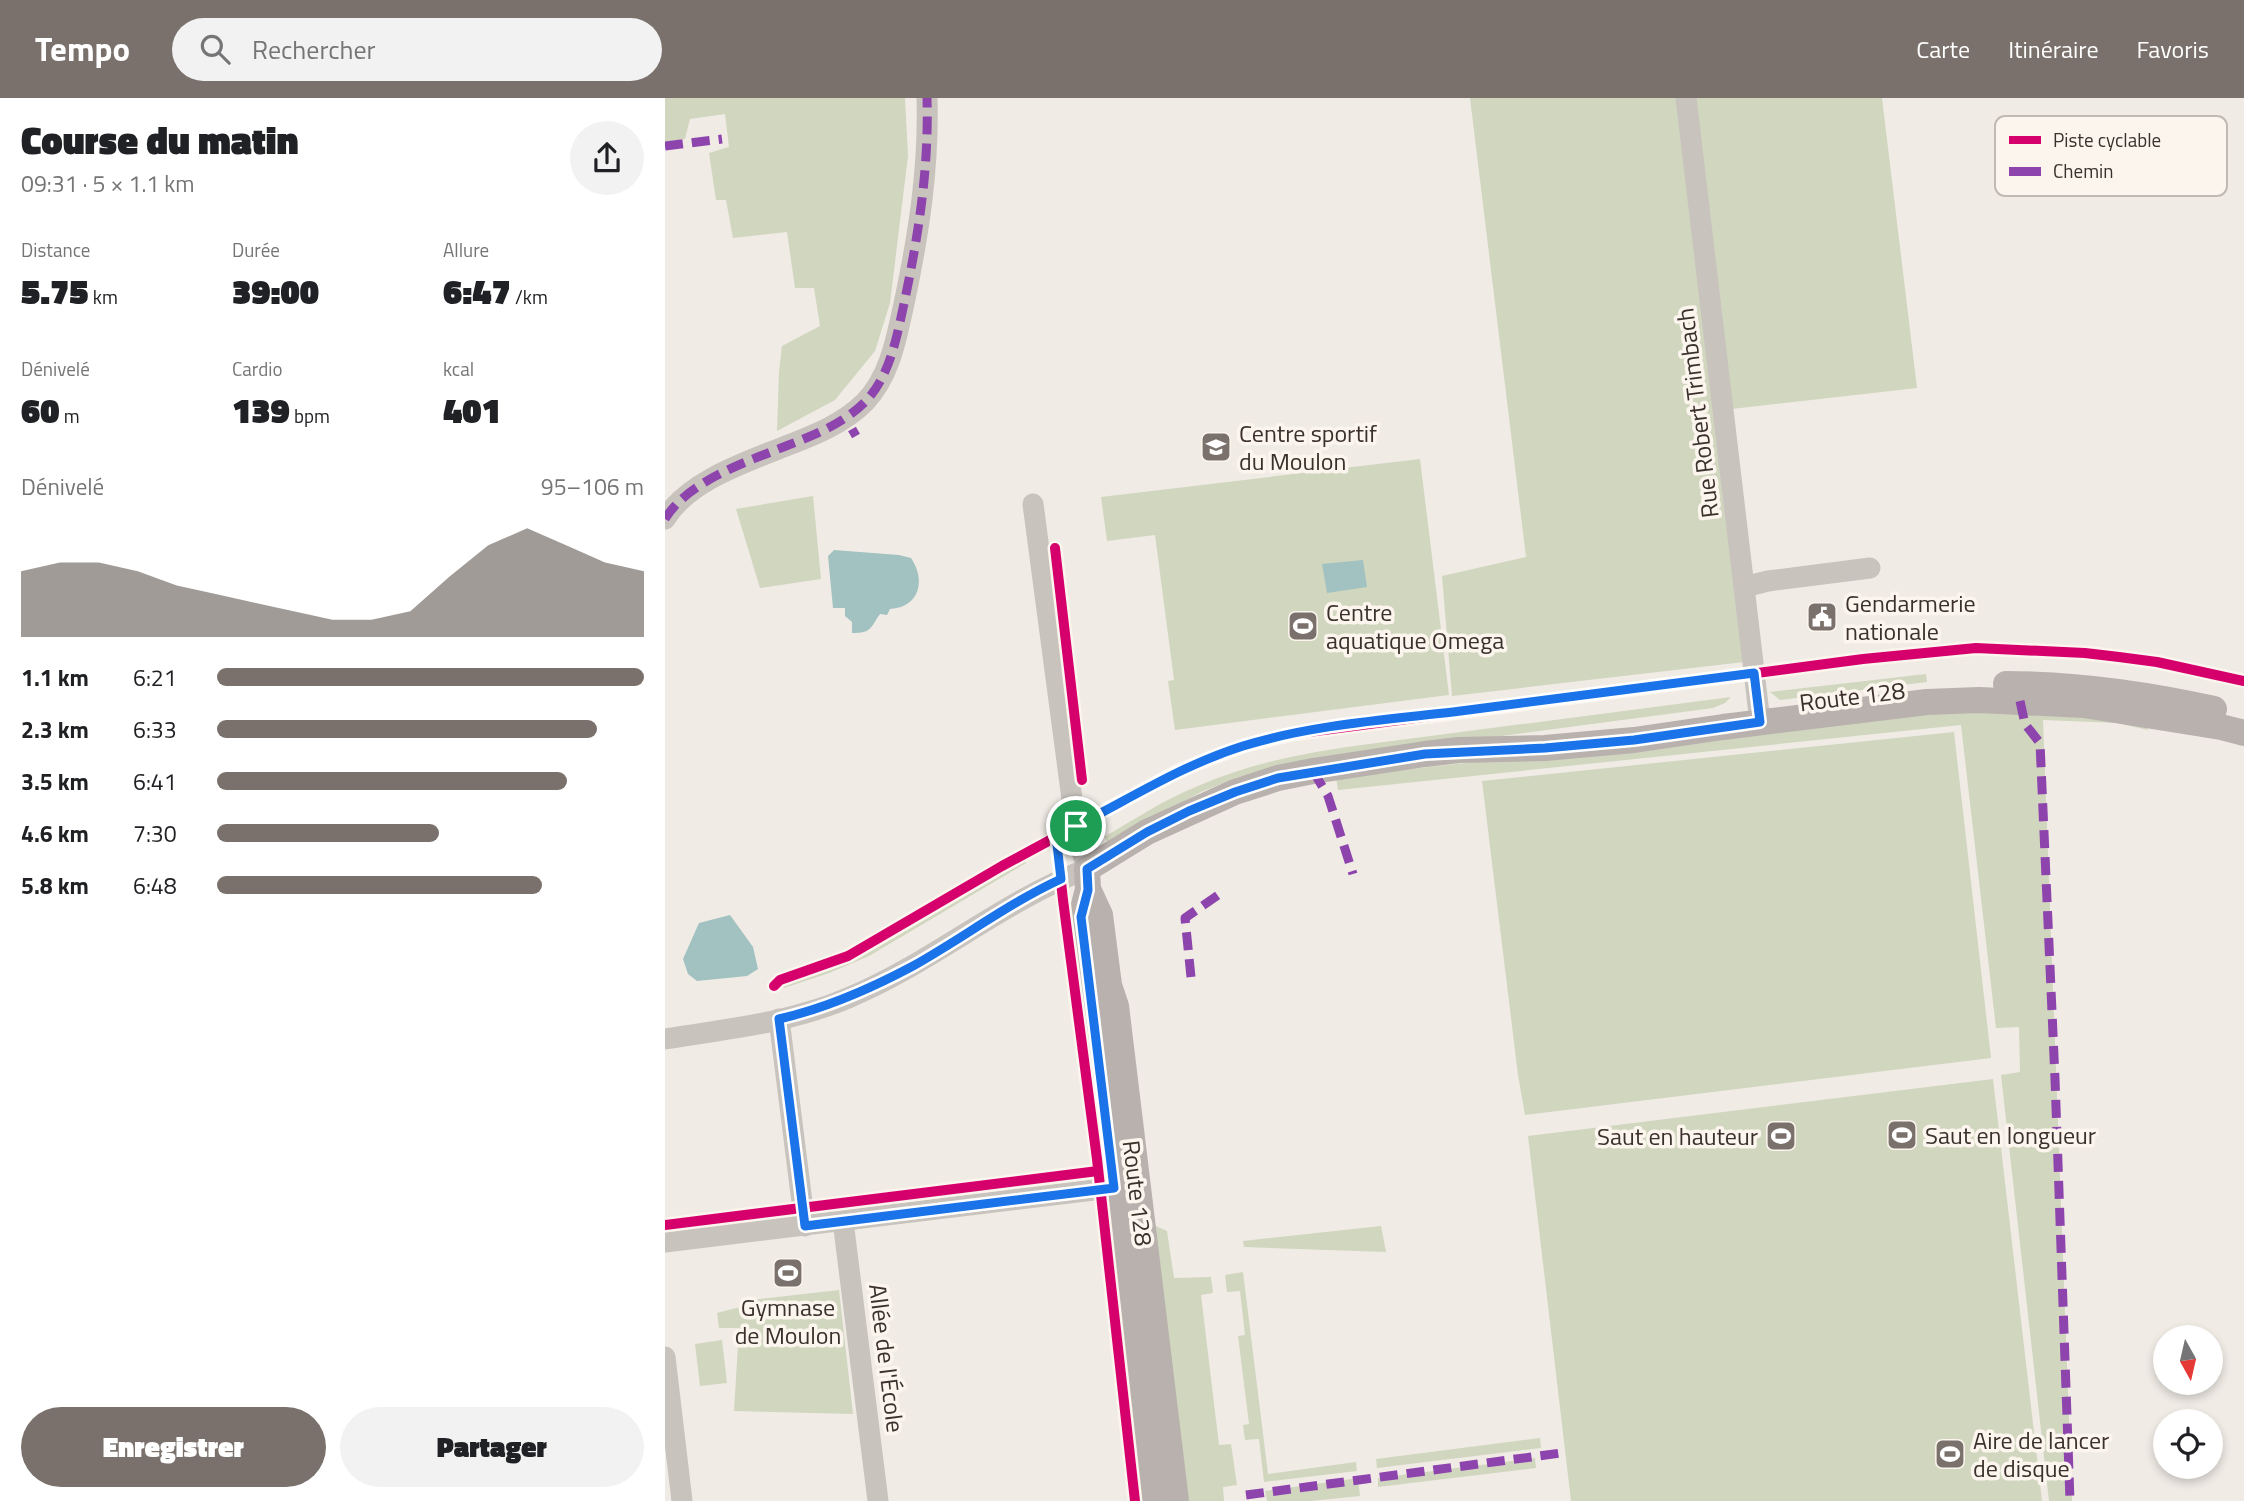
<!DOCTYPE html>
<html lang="fr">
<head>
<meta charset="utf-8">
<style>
  body { margin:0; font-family:"Titillium Web",sans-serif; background:#f2f2f2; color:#202124; height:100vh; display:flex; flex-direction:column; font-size:26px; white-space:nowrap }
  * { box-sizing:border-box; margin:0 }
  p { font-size:23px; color:#757577 }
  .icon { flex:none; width:38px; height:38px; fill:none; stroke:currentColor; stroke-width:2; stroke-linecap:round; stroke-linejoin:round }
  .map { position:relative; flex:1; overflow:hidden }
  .details { display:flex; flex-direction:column; background:#fff; width:665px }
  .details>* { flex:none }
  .needle { width:46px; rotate:172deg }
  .controls { position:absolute; left:1488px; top:1227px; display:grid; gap:14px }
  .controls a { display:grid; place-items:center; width:70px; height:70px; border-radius:50%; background:#fff; box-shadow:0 4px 10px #0003; font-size:35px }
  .pin { position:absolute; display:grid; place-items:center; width:60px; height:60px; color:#fff; margin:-30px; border:4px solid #fff; border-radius:50%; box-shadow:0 2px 7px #0007 }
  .round { display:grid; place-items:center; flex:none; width:74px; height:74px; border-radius:37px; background:#f2f2f2 }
  .head { display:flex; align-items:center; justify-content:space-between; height:119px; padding:0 21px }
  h1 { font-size:38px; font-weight:800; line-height:52px }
  .metrics { display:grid; grid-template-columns:repeat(3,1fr); gap:10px; height:119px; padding:7px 21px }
  .metrics div { display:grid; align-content:center }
  .metrics b { font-size:35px; font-weight:800 }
  .metrics small { font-size:19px; font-weight:400 }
  .metrics p { font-size:19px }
  .chart { height:196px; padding:14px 21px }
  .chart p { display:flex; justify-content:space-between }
  .chart svg { width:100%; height:126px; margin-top:7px; fill:#7a716c; opacity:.7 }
  .primary-button { display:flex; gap:14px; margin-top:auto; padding:14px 21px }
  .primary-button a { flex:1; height:80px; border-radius:42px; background:#7a716c; color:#fff; font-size:28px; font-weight:800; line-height:80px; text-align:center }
  .primary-button a+a { background:#f2f2f2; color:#202124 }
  ul { padding:0 21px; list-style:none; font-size:23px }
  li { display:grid; grid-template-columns:112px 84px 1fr; align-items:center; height:52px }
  li i { height:18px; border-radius:9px; background:#7a716c }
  header { display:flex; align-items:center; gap:42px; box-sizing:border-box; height:98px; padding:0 35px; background:#7a716c; color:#fff }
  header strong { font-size:33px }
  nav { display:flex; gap:38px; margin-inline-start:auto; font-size:24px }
  .search { width:490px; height:63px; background:#f2f2f2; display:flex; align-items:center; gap:18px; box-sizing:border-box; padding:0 24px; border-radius:38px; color:#757577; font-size:26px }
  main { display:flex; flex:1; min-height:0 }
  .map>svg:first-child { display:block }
  .green { fill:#d1d6bf }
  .water { fill:#a1c2c1 }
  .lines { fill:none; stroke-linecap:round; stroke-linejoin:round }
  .minor { stroke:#c9c3be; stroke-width:21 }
  .major { stroke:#b8b1ad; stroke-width:26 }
  .quiet { stroke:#8e44ad; stroke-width:9; stroke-dasharray:18 9; stroke-linecap:butt }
  .cycleway-casing { stroke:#fbf5ee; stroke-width:15 }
  .cycleway { stroke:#d6006c; stroke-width:10 }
  .route-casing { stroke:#fff; stroke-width:14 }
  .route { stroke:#1a73e8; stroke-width:9 }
  .labels { text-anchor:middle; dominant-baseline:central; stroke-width:7; stroke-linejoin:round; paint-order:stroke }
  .street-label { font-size:24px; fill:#3b302b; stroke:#fbf5ee }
  .poi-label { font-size:24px; fill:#3b302b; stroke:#fbf5ee; text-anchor:start }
  .key { fill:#fbf5ee; stroke:#c1bab4; stroke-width:2 }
  .key-label { font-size:19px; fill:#3b302b }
</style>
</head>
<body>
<header>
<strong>Tempo</strong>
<div class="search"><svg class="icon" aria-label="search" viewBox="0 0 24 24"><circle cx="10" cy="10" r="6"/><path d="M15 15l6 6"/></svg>Rechercher</div>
<nav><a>Carte</a><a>Itinéraire</a><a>Favoris</a></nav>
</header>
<main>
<section class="details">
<div class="head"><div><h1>Course du matin</h1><p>09:31 · 5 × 1.1 km</p></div><a class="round"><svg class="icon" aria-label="share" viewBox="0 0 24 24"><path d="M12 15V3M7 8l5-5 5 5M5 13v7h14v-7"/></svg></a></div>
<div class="metrics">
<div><p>Distance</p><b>5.75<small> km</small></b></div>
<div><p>Durée</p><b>39:00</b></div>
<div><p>Allure</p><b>6:47<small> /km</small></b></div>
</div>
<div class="metrics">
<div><p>Dénivelé</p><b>60<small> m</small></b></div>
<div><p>Cardio</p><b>139<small> bpm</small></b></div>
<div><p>kcal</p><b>401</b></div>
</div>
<div class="chart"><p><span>Dénivelé</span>95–106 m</p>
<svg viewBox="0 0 160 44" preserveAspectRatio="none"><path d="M0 44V21L10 18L20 18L30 21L40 26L50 29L60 32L70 35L80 38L90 38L100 35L110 23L120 12L130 6L140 12L150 18L160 21V44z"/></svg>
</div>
<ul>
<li><b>1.1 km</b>6:21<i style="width:100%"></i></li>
<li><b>2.3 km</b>6:33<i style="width:89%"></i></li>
<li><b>3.5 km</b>6:41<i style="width:82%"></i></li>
<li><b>4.6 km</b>7:30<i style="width:52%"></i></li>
<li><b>5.8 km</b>6:48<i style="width:76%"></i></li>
</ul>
<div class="primary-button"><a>Enregistrer</a><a>Partager</a></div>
</section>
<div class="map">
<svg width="1579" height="1403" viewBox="0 0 1579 1403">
  <rect width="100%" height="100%" fill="#f0ebe5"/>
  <g class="green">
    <path d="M0 0H240L243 58 225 205 210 253 170 302 112 333 114 273 117 248 155 228 149 190H130L122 134 68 140 61 102H51L44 55 64 49 60 16 25 21 20 41 0 44Z"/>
    <path d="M805 0H1217L1252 290 1049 313 1079 564 787 598 777 478 861 459Z"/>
    <path d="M755 361 784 597 510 632 503 583 509 582 490 437 442 443 436 399Z"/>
    <path d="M148 398 156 481 95 490 71 411Z"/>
    <path d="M1261 576 1262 584 1115 602 1105 594Z"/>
    <path d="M1066 599 1060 605 1048 610 776 646 574 679 536 694 443 745 439 739C470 721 500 701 533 688 588 664 645 654 704 646Z"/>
    <path d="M1280 613 1480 622 1483 632 1452 625 1378 622 1407 1403H1384L1336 977 1355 974 1354 929 1331 930 1296 627 673 692 671 679Z"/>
    <path d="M1289 634 1326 960 860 1017 853 977 817 683Z"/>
    <path d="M358 759 361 765 204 858 164 875 119 890 117 883C205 857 280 806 358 759Z"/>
    <path d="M1328 981 1377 1403H906L863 1038Z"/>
    <path d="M482 1124 502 1133 509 1180 546 1179 548 1195 536 1197 554 1347 566 1346 572 1387 558 1389 559 1403H516Z"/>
    <path d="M716 1128 721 1154 579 1149 578 1143Z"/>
    <path d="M578 1174 603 1376 691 1364 692 1373 599 1384 594 1341 580 1342 578 1327 584 1326 573 1238 580 1237 575 1193 562 1194 560 1177Z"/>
    <path d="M174 1192 188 1316 69 1313 74 1230H54L52 1215 79 1208 78 1203Z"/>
    <path d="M57 1242 62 1285 35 1288 30 1246Z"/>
    <path d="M875 1340 876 1350 712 1370 711 1361Z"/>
    <path d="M870 1360 871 1370 713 1389V1380Z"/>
    <path d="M693 1380 695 1398 646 1403H602L600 1393Z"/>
  </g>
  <g class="water">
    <path d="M169 452 234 457 246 460C261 482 255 509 225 511L222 517 215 516C205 530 207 535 187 535V524L180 518V510H168L163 458Z"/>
    <path d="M698 462 702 489 662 495 657 466Z"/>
    <path d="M65 817 88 849 93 871 82 878 32 883 23 876 18 861 34 825Z"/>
  </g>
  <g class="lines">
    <g class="minor">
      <path d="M1021 0 1095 624"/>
      <path d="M0 421C23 383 81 364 121 348 149 337 178 326 200 304 226 277 232 237 240 201 254 134 264 69 262 0"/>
      <path d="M1079 489 1103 483 1205 470"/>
      <path d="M114 921 140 1128"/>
      <path d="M0 941C61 931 125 925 183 900 267 865 337 803 422 771L414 743 409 716 368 406"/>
      <path d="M178 1123 213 1403"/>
      <path d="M0 1144 462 1088"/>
      <path d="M0 1259 17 1403"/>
    </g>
    <g class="major">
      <path d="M1341 586C1412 586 1481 596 1549 611"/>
      <path d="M423 791 435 817 444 887 451 908 511 1403"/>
      <path d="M487 1403 416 819 423 791 422 771 482 734 570 694 613 680 648 673 760 656 794 652 880 650 969 642 1058 629 1262 604 1314 602 1419 607 1556 629 1579 635"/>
    </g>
    <g class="quiet">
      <path d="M0 48 57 41"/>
      <path d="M187 331 191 338"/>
      <path d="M0 421C23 383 81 364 121 348 149 337 178 326 200 304 226 277 232 237 240 201 254 134 264 69 262 0"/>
      <path d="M1355 603 1360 626 1375 645 1390 981 1405 1403"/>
      <path d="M648 673 663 698 688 776"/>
      <path d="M526 879 520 820 559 793"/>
      <path d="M114 921 140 1128"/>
      <path d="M581 1397 896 1355"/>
    </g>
    <g class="cycleway-casing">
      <g id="cycleway">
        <path d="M390 450 417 682"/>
        <path d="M391 738 398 802 432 1061 470 1403"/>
        <path d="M109 888 115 882 183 858 337 768 513 673 578 648 628 636 1198 561 1311 550 1420 555 1454 559 1492 564 1579 583"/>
        <path d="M0 1127 433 1073"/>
      </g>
    </g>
    <use href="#cycleway" class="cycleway"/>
  </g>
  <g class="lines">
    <g class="route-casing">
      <path id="route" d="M1089 575 1095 624 969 642 880 650 760 656 613 680 570 694 524 713 482 734 422 771 423 792 416 819 449 1090 140 1128 114 921C162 910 205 891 248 868 298 840 344 805 396 781L391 738C454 708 511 669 578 648 646 627 718 622 788 614 889 601 989 588 1089 575Z"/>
    </g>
    <use href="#route" class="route"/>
  </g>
  <defs>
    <g id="university-square" transform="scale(1.575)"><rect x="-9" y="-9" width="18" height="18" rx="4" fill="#7a716c" stroke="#fbf5ee"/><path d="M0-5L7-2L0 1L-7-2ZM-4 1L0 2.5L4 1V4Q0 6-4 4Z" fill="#fff"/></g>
    <g id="civic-square" transform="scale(1.575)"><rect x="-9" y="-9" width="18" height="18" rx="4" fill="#7a716c" stroke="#fbf5ee"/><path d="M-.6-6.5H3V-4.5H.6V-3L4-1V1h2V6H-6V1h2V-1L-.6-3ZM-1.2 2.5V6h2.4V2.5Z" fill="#fff"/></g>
    <g id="stadium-square" transform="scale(1.575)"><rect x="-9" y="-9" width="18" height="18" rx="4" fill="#7a716c" stroke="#fbf5ee"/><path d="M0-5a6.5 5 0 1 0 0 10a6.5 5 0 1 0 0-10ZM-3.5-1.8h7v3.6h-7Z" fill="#fff"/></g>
  </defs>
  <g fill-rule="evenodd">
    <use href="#university-square" x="551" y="349"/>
    <use href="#civic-square" x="1157" y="519"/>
    <use href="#stadium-square" x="638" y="528"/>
    <use href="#stadium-square" x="1237" y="1037"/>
    <use href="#stadium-square" x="1116" y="1038"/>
    <use href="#stadium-square" x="123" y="1175"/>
    <use href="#stadium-square" x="1285" y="1356"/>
  </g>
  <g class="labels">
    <g class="street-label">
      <text transform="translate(1032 315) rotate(-97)">Rue Robert Trimbach</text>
      <text transform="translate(1187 598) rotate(-7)">Route 128</text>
      <text transform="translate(473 1095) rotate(83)">Route 128</text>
      <text transform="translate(222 1260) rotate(83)">Allée de l'École</text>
    </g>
    <g class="poi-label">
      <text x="574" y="335">Centre sportif<tspan x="574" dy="28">du Moulon</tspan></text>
      <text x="1180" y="505">Gendarmerie<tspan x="1180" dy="28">nationale</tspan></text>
      <text x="661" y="514">Centre<tspan x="661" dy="28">aquatique Omega</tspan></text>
      <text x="1260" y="1037">Saut en longueur</text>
      <text x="1093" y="1038" text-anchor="end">Saut en hauteur</text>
      <text x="123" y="1209" text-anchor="middle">Gymnase<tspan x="123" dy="28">de Moulon</tspan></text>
      <text x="1308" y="1342">Aire de lancer<tspan x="1308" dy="28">de disque</tspan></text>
    </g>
  </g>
  <rect x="1330" y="18" width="232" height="80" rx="10" class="key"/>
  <rect x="1344" y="38" width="32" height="8" fill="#d6006c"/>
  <rect x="1344" y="69" width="32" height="9" fill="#8e44ad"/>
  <g class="key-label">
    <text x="1388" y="49">Piste cyclable</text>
    <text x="1388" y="80">Chemin</text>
  </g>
</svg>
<div class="controls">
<a><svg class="needle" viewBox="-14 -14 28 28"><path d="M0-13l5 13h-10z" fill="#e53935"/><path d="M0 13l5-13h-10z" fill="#757577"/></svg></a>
<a><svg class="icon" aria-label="locate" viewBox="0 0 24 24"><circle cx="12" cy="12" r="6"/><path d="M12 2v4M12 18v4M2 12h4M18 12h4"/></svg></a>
</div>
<div class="pin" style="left:411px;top:728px;background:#1e9e55"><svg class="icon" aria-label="arrive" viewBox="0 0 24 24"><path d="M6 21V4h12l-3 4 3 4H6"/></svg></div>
</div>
</main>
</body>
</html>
